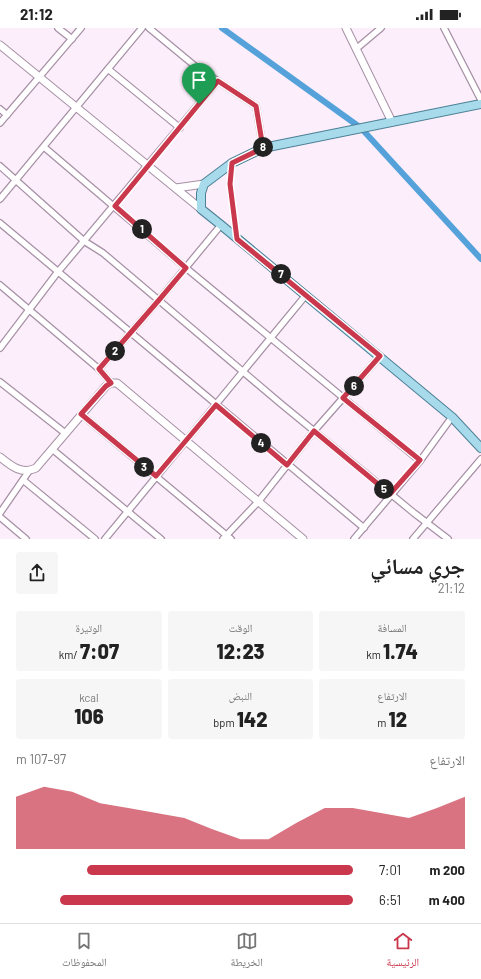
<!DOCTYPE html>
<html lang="ar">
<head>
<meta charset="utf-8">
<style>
  body { margin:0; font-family:Barlow,"Noto Naskh Arabic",sans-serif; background:#f6f6f6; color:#222; direction:rtl; height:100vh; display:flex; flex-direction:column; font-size:15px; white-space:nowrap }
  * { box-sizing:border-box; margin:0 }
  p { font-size:13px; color:#767676 }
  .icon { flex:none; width:22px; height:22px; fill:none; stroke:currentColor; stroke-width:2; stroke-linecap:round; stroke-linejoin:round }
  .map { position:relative; height:511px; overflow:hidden; direction:ltr }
  .panel { display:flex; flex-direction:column; background:#fff; flex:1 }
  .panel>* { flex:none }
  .pin { position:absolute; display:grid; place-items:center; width:34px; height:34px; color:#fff; margin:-41px -17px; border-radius:50% 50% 50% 0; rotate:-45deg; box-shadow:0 0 4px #0007 }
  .pin .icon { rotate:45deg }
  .km { position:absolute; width:20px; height:20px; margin:-10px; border-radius:50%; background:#222; color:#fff; font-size:11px; line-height:20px; text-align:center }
  .round { display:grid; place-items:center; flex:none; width:42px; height:42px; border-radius:4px; background:#f6f6f6 }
  .head { display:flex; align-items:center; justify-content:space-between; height:68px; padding:0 16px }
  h1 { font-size:22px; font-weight:800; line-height:30px }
  .figures { display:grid; grid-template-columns:repeat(3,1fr); gap:6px; height:68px; padding:4px 16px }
  .figures div { display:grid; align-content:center; border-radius:4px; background:#f6f6f6; text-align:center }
  .figures b { font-size:20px; font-weight:800 }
  .figures small { font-size:11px; font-weight:400 }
  .figures p { font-size:11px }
  .chart { height:112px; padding:8px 16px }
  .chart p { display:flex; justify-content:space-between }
  .chart svg { width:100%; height:72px; margin-top:4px; fill:#c9384c; opacity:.7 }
  ul { padding:0 16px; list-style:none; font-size:13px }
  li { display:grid; grid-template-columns:64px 48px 1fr; align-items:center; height:30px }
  li i { height:10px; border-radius:5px; background:#c9384c }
  .status { display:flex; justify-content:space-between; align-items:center; height:28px; padding:0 20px; background:#fff; direction:ltr }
  .status svg { height:11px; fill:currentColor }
  .menu { display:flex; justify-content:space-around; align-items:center; height:56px; border-top:1px solid #e0e0e0; background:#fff; font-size:11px; color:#767676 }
  .menu a { display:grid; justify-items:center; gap:2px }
  .menu .selected { color:#c9384c }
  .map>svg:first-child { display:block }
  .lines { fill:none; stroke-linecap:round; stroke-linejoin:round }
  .canal { stroke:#55a2da; stroke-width:6 }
  .lane-casing { stroke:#a690a5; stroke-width:4.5 }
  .street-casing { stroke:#a690a5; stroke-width:8 }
  .secondary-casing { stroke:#a690a5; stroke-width:9 }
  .primary-casing { stroke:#4c8195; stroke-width:10 }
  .lane { stroke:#fff; stroke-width:2.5 }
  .street { stroke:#fff; stroke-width:5.5 }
  .secondary { stroke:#fff; stroke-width:7 }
  .primary { stroke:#a7daeb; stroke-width:8 }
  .route-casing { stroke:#fff; stroke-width:8 }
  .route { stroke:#c9384c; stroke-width:5 }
</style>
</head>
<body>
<div class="status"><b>21:12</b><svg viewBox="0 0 49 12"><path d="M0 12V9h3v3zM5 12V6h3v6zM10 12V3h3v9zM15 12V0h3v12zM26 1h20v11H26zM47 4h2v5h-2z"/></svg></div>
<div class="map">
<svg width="481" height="511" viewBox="0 0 481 511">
  <rect width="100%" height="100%" fill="#fdeefc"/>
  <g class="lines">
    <path class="canal" d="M222 0 361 100 481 231"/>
    <g class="lane-casing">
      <path id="lane" d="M232 137 230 156 237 208"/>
    </g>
    <g class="street-casing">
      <g id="street">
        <path d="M58 0 72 11"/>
        <path d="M149 0 195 38 256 78 263 120"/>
        <path d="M444 0 481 72"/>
        <path d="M356 21 381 0"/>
        <path d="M108 41 180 100"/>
        <path d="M0 81 7 87"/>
        <path d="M0 95 81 0"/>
        <path d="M44 119 186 240 420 433"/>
        <path d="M0 138 84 213 103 225 280 375 414 485 448 511"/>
        <path d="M0 171 142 0"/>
        <path d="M0 195 364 500"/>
        <path d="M0 257 99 341 111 355"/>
        <path d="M0 320 57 245 218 53"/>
        <path d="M99 341 159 272 221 197"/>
        <path d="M0 354 65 405"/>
        <path d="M81 386 231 511"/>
        <path d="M52 421 161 511"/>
        <path d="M23 452 95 511"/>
        <path d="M0 485 29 443"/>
        <path d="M0 489 26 511"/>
        <path d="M105 511 306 267"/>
        <path d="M223 511 258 474 314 403 380 328"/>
        <path d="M354 511 420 433 452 389"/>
        <path d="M413 511 481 431"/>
      </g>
    </g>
    <g class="secondary-casing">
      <g id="secondary">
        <path d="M346 0 392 94"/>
        <path d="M0 17 201 181"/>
        <path d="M176 160 204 156"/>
        <path d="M0 429C11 438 22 447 36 440L106 358 111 355H117L303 511"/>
      </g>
    </g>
    <g class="primary-casing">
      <path id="primary" d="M481 76 263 120 232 135 204 156 201 165V181L221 197 452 389 481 420"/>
    </g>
    <use href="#lane" class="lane"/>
    <use href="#street" class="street"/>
    <use href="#secondary" class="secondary"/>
    <use href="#primary" class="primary"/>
  </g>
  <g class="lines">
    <g class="route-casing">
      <path id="route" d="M218 53 256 78 263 120 232 135 230 156 237 211 380 328 343 370 420 432 390 466 314 403 287 437 216 377 156 448 81 386 106 358 111 355 99 341 159 272 186 240 115 178Z"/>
    </g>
    <use href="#route" class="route"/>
  </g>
</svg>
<div class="pin" style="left:199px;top:76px;background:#1e9e55"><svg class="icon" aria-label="arrive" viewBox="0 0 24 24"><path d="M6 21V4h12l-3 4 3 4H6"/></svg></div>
<b class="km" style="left:142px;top:201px">1</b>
<b class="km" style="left:115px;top:323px">2</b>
<b class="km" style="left:144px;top:439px">3</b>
<b class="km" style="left:261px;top:415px">4</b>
<b class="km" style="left:384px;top:461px">5</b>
<b class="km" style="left:354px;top:358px">6</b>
<b class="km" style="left:281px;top:246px">7</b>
<b class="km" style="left:263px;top:119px">8</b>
</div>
<section class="panel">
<div class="head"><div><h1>جري مسائي</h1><p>21:12</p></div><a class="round"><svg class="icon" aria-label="share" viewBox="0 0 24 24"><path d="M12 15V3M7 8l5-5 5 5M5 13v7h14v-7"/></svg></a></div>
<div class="figures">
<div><p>المسافة</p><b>1.74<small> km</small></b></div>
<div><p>الوقت</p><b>12:23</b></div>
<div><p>الوتيرة</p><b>7:07<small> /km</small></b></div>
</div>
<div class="figures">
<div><p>الارتفاع</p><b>12<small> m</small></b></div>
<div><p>النبض</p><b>142<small> bpm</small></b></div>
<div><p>kcal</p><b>106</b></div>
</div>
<div class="chart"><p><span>الارتفاع</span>97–107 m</p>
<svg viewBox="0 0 160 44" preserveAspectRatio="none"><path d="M0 44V12L10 6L20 9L30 16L40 19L50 22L60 25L70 32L80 38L90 38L100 28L110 19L120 19L130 22L140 25L150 19L160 12V44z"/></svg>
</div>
<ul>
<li><b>200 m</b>7:01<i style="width:79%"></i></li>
<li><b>400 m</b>6:51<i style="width:87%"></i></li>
</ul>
</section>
<nav class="menu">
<a class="selected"><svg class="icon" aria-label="home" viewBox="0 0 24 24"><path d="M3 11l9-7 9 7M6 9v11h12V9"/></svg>الرئيسية</a>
<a><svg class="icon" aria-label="map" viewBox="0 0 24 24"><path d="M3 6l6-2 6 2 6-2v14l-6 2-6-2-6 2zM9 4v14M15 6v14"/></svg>الخريطة</a>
<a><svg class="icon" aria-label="saved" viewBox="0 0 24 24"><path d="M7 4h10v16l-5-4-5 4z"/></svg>المحفوظات</a>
</nav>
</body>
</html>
